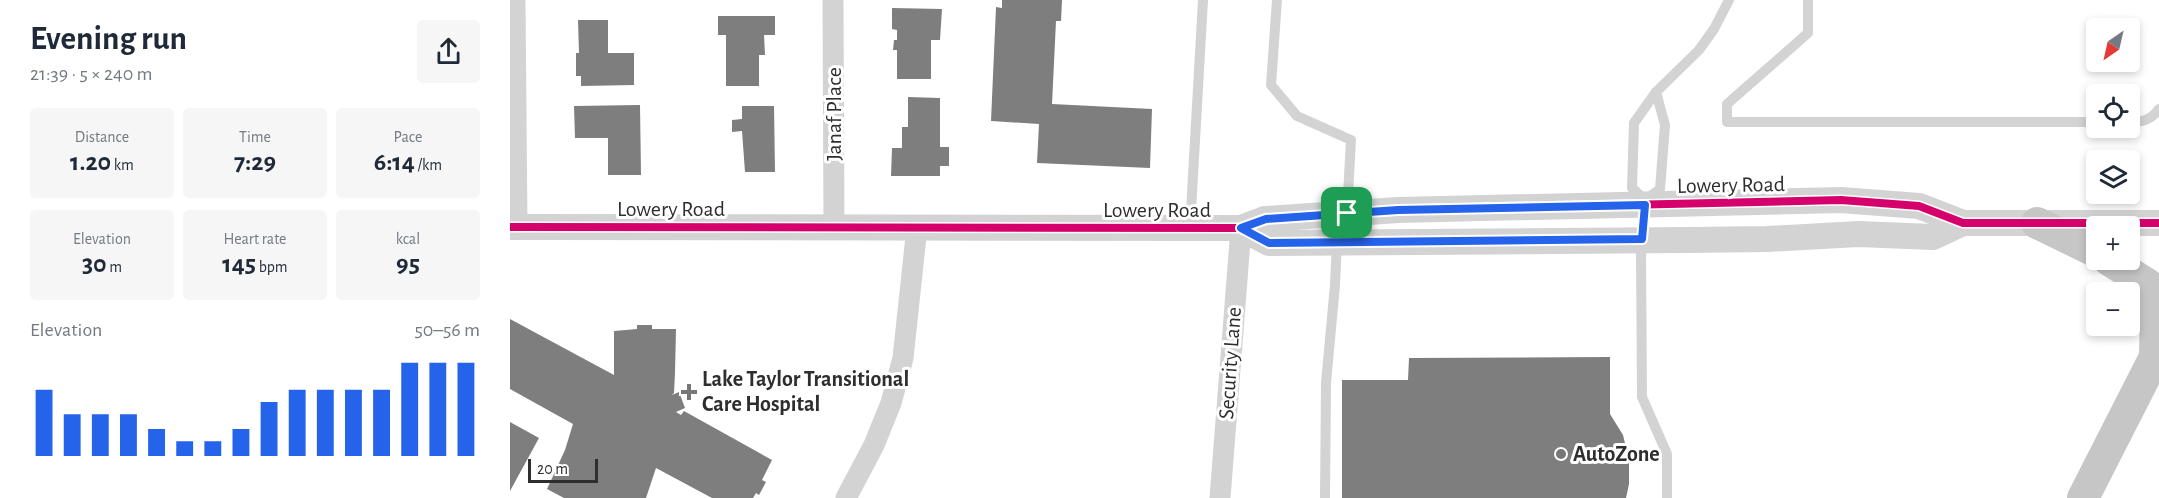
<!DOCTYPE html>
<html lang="en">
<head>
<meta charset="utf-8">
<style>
  body { margin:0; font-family:"Alegreya Sans",sans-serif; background:#f6f6f7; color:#1f2937; height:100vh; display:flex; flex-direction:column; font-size:22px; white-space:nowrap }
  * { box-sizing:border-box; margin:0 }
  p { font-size:20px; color:#747a83 }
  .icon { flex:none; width:33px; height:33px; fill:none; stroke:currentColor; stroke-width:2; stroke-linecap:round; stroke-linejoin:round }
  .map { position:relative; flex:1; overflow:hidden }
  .panel { display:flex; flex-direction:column; background:#fff; width:510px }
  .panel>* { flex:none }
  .needle { width:39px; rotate:214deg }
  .buttons { position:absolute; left:1576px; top:18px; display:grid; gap:12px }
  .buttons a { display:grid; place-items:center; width:54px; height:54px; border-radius:6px; background:#fff; box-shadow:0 3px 9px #0003; font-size:30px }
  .scale { position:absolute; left:18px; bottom:15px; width:70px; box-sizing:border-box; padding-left:6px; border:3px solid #2e2e2e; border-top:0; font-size:16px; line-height:21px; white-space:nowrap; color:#2e2e2e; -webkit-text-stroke:4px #fff; paint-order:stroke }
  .pin { position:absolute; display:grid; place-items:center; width:51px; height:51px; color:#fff; margin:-26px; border-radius:12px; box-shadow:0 3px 9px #0006 }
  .round { display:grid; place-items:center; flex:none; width:63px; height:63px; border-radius:6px; background:#f6f6f7 }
  .head { display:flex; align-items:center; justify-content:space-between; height:102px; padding:0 30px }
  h1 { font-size:33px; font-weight:700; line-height:45px }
  .stats { display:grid; grid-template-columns:repeat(3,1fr); gap:9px; height:102px; padding:6px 30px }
  .stats div { display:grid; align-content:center; border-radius:6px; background:#f6f6f7; text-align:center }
  .stats b { font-size:26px; font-weight:700 }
  .stats small { font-size:16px; font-weight:400 }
  .stats p { font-size:16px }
  .chart { height:168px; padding:12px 30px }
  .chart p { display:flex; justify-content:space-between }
  .chart svg { width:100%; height:108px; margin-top:6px; stroke:#2563eb; stroke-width:6 }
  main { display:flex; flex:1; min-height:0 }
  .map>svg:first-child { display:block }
  .building { fill:#7e7e7e }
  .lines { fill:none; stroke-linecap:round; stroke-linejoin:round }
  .service { stroke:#d3d3d3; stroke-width:10 }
  .minor { stroke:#d3d3d3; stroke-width:21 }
  .tertiary { stroke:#d3d3d3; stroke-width:26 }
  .primary { stroke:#c6c6c6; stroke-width:32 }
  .cycleway-casing { stroke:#fff; stroke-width:11 }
  .cycleway { stroke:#d6006c; stroke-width:8 }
  .route-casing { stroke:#fff; stroke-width:12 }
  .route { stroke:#2563eb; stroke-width:8 }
  .poi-dot { fill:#777; stroke:#fff; stroke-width:2 }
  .labels { text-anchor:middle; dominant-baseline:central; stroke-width:6; stroke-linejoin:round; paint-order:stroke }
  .street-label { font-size:22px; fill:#2e2e2e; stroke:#fff }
  .poi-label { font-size:22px; font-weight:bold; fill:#2e2e2e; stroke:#fff; text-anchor:start }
</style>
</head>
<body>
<main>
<section class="panel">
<div class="head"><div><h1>Evening run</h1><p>21:39 · 5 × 240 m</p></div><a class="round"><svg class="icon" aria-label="share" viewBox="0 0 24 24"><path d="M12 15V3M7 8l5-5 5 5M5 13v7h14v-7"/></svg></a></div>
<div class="stats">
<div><p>Distance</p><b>1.20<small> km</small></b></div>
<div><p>Time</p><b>7:29</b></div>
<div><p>Pace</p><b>6:14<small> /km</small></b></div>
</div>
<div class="stats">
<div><p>Elevation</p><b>30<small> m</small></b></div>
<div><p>Heart rate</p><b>145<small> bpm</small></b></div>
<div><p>kcal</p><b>95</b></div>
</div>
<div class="chart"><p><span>Elevation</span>50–56 m</p>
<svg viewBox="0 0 160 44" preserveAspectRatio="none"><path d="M5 44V17M15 44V27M25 44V27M35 44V27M45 44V33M55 44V38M65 44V38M75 44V33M85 44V22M95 44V17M105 44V17M115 44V17M125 44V17M135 44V6M145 44V6M155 44V6"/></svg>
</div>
</section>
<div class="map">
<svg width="1649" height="498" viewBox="0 0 1649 498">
  <rect width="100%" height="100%" fill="#fff"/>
  <g class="building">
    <path d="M492 0H552L551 21H546L542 104 642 109 640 168 527 163 529 124 481 121 486 7 492 8Z"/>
    <path d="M382 8 432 9 430 40H421V79H387V50H383L384 40H387V30L382 29Z"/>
    <path d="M208 16H265V35H254L255 55H249V86H216V35H208Z"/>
    <path d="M68 20H98V53H124V85L71 86V76H66V53H69Z"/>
    <path d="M398 97 430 98V147H439V166H430V176H381L382 148H392V127H398Z"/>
    <path d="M130 105 131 175H98V138H65L64 106Z"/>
    <path d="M232 106H264L265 172H235L232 131 222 132V120L232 119Z"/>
    <path d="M0 319 104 375V331L127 329V325H142V329H166L165 373 164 393 162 395 169 392 175 408 166 412 171 415 174 411 262 460 252 480 256 482 249 495 246 493 243 498H202L146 468 136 498H54L37 489 55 450 63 424 0 389Z"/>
    <path d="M1100 357V414L1113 435 1119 460V484L1116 498H832V380H898L899 358Z"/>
    <path d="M0 422 29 438 0 491Z"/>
  </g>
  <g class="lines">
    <g class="service">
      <path d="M767 0 761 85 787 116 841 140 837 213"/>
      <path d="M1298 0V33L1217 104V122H1587"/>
      <path d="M1146 92 1155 125 1150 189 1135 200V205L1131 253 1132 397 1157 454V498"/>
      <path d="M1620 122C1633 122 1641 120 1649 109"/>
      <path d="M1135 200 1122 188 1124 123 1146 92 1189 50 1204 29 1219 0"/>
      <path d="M680 228 693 0"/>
      <path d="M815 498 816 383 825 285 827 242"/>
    </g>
    <g class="minor">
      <path d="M5 0 7 227"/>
      <path d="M323 0 324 227"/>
      <path d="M336 498 364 445 381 403 393 358 407 227"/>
      <path d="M710 498 731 228"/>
    </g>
    <g class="tertiary">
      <path d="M0 227 731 228 755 219 888 210 1331 200 1409 206 1453 223H1649"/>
      <path d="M731 228 759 243 1176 240 1257 239 1348 234 1423 237 1453 223"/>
    </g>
    <g class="primary">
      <path d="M1527 223 1587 252"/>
      <path d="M1599 260 1637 284 1646 302 1645 357"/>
      <path d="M1573 498 1649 349"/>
    </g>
    <g class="cycleway-casing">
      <path id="cycleway" d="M0 227 731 228 755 219 888 210 1331 200 1409 206 1453 223H1649"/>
    </g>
    <use href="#cycleway" class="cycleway"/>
  </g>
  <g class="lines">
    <g class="route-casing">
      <path id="route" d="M1135 205 1132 239 759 243 731 228 756 219 888 210Z"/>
    </g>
    <use href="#route" class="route"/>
  </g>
  <g class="poi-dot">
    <path d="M176 383h6v6h6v6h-6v6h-6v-6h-6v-6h6z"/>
    <circle cx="1051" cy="454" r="6"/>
  </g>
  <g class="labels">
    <g class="street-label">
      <text transform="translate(324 114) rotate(-90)">Janaf Place</text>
      <text transform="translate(1221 185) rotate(-1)">Lowery Road</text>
      <text x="161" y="209">Lowery Road</text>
      <text x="647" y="210">Lowery Road</text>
      <text transform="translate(720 363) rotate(-86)">Security Lane</text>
    </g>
    <g class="poi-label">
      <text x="192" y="379">Lake Taylor Transitional<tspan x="192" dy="25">Care Hospital</tspan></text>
      <text x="1063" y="454">AutoZone</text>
    </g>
  </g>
</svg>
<div class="buttons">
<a><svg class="needle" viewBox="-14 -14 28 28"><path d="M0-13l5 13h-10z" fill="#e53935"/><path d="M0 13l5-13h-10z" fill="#747a83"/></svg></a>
<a><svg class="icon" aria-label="locate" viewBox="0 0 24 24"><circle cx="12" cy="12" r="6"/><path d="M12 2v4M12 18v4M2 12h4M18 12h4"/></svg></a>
<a><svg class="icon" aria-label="layers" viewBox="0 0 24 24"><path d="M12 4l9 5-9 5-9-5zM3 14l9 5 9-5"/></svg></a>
<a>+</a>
<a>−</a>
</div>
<div class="scale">20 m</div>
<div class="pin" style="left:837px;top:213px;background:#1e9e55"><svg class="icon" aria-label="arrive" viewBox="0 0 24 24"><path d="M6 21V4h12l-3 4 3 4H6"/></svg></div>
</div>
</main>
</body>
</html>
